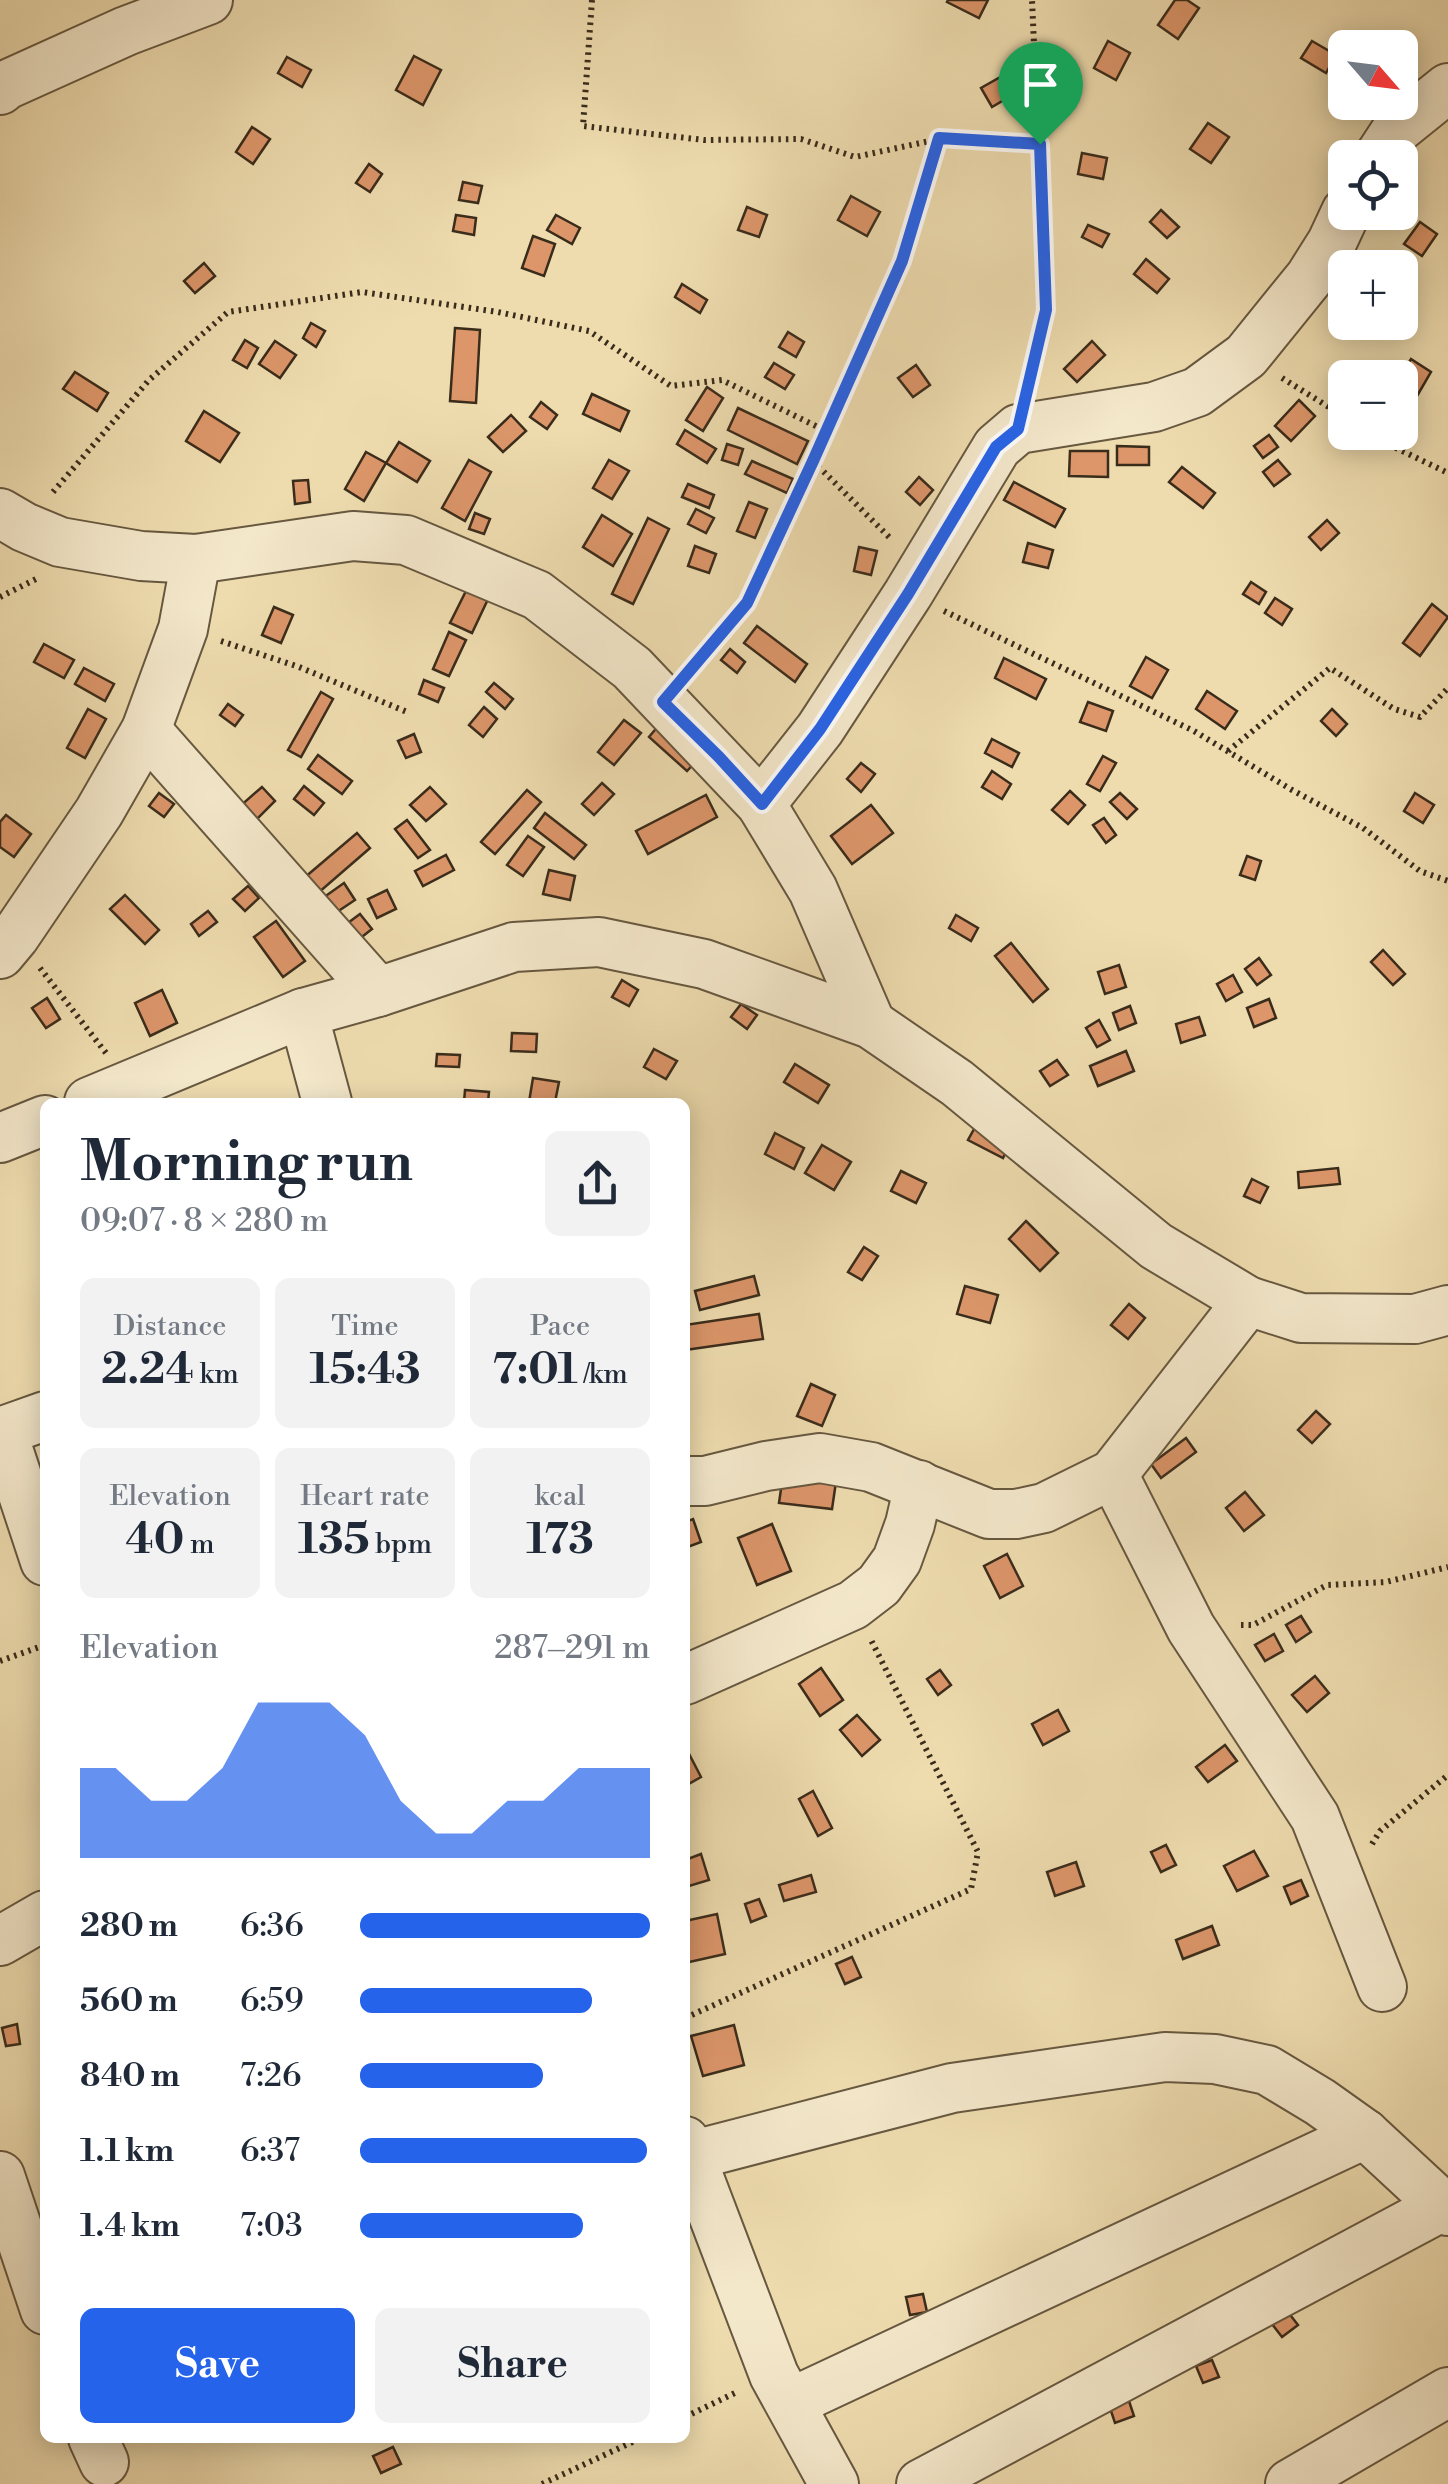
<!DOCTYPE html>
<html lang="en">
<head>
<meta charset="utf-8">
<style>
  body { margin:0; font-family:"Libre Bodoni",serif; background:#f2f2f3; color:#1f2937; height:100vh; display:flex; flex-direction:column; font-size:38px; white-space:nowrap }
  * { box-sizing:border-box; margin:0 }
  p { font-size:32px; color:#747a83 }
  .icon { flex:none; width:55px; height:55px; fill:none; stroke:currentColor; stroke-width:2; stroke-linecap:round; stroke-linejoin:round }
  .map { position:relative; flex:1; overflow:hidden }
  .sheet { position:absolute; left:40px; top:1098px; width:650px; height:1345px; display:flex; flex-direction:column; background:#fff; border-radius:15px; box-shadow:0 5px 25px #0003 }
  .sheet>* { flex:none }
  .needle { width:65px; rotate:118deg }
  .buttons { position:absolute; left:1328px; top:30px; display:grid; gap:20px }
  .buttons a { display:grid; place-items:center; width:90px; height:90px; border-radius:15px; background:#fff; box-shadow:0 5px 25px #0003; font-size:50px }
  .pin { position:absolute; display:grid; place-items:center; width:85px; height:85px; color:#fff; margin:-102px -42px; border-radius:50% 50% 50% 0; rotate:-45deg; box-shadow:0 0 10px #0007 }
  .pin .icon { rotate:45deg }
  .round { display:grid; place-items:center; flex:none; width:105px; height:105px; border-radius:15px; background:#f2f2f3 }
  .head { display:flex; align-items:center; justify-content:space-between; height:170px; padding:0 40px }
  h1 { font-size:55px; font-weight:800; line-height:75px }
  .stats { display:grid; grid-template-columns:repeat(3,1fr); gap:15px; height:170px; padding:10px 40px }
  .stats div { display:grid; align-content:center; border-radius:15px; background:#f2f2f3; text-align:center }
  .stats b { font-size:42px; font-weight:800 }
  .stats small { font-size:28px; font-weight:400 }
  .stats p { font-size:28px }
  .chart { height:280px; padding:20px 40px }
  .chart p { display:flex; justify-content:space-between }
  .chart svg { width:100%; height:180px; margin-top:10px; fill:#2563eb; opacity:.7 }
  .button { display:flex; gap:20px; margin-top:auto; padding:20px 40px }
  .button a { flex:1; height:115px; border-radius:15px; background:#2563eb; color:#fff; font-size:40px; font-weight:800; line-height:115px; text-align:center }
  .button a+a { background:#f2f2f3; color:#1f2937 }
  ul { padding:0 40px; list-style:none; font-size:32px }
  li { display:grid; grid-template-columns:160px 120px 1fr; align-items:center; height:75px }
  li i { height:25px; border-radius:12px; background:#2563eb }
  .map>svg:first-child { display:block }
  .building { fill:#dc966a; stroke:#3a2c1b; stroke-width:2.5 }
  .lines { fill:none; stroke-linecap:round; stroke-linejoin:round }
  .minor-casing { stroke:#675840; stroke-width:52 }
  .path { stroke:#3a2c1b; stroke-width:6; stroke-dasharray:2.5 5; stroke-linecap:butt }
  .minor { stroke:#f4e8cb; stroke-width:48 }
  .route-casing { stroke:#fff; stroke-width:20 }
  .route { stroke:#2563eb; stroke-width:12 }
</style>
</head>
<body>
<div class="map">
<svg width="1448" height="2484" viewBox="0 0 1448 2484">
  <rect width="100%" height="100%" fill="#eedcaf"/>
  <filter id="stains"><feTurbulence type="fractalNoise" baseFrequency=".002" numOctaves="4"/><feColorMatrix values="0 0 0 0 .2 0 0 0 0 .09 0 0 0 0 .02 0 0 0 .5 -.17"/></filter>
  <radialGradient id="worn" r=".72"><stop offset=".6" stop-color="#630" stop-opacity="0"/><stop offset="1" stop-color="#630" stop-opacity=".3"/></radialGradient>
  <g class="building">
    <path d="M948 0H988L979 18 947 2Z"/>
    <path d="M1175 0H1187L1199 8 1178 39 1158 25Z"/>
    <path d="M1108 41 1130 53 1116 80 1094 68Z"/>
    <path d="M1312 41 1336 55 1326 73 1301 58Z"/>
    <path d="M414 56 441 70 423 105 396 90Z"/>
    <path d="M287 57 311 70 302 87 278 73Z"/>
    <path d="M1004 75 1014 94 992 107 981 88Z"/>
    <path d="M1208 123 1229 137 1211 163 1190 149Z"/>
    <path d="M252 127 270 139 253 164 236 152Z"/>
    <path d="M1082 153 1107 158 1103 179 1078 174Z"/>
    <path d="M369 164 382 174 370 192 356 183Z"/>
    <path d="M463 182 482 186 478 203 459 200Z"/>
    <path d="M851 196 880 212 867 236 838 220Z"/>
    <path d="M747 207 767 215 759 237 738 230Z"/>
    <path d="M1161 210 1179 227 1167 238 1150 222Z"/>
    <path d="M456 215 476 218 474 235 453 231Z"/>
    <path d="M556 215 580 228 572 244 547 230Z"/>
    <path d="M1420 222 1437 234 1422 256 1404 244Z"/>
    <path d="M1088 225 1109 234 1102 247 1082 237Z"/>
    <path d="M533 236 555 244 544 276 522 268Z"/>
    <path d="M1146 259 1169 279 1157 293 1134 274Z"/>
    <path d="M204 263 215 276 195 293 184 281Z"/>
    <path d="M682 284 707 300 700 313 675 297Z"/>
    <path d="M311 323 325 331 316 347 303 338Z"/>
    <path d="M455 328 480 330 476 403 450 401Z"/>
    <path d="M788 332 804 342 796 357 779 347Z"/>
    <path d="M245 340 258 348 247 368 233 360Z"/>
    <path d="M275 341 296 355 280 378 259 364Z"/>
    <path d="M1092 341 1105 355 1077 382 1064 369Z"/>
    <path d="M1411 359 1431 372 1413 403 1400 395 1399 378Z"/>
    <path d="M774 363 794 375 785 389 765 377Z"/>
    <path d="M916 365 930 385 913 397 898 378Z"/>
    <path d="M75 372 108 393 97 411 63 389Z"/>
    <path d="M707 387 723 398 703 431 686 420Z"/>
    <path d="M592 394 629 411 620 431 583 414Z"/>
    <path d="M1299 400 1315 416 1291 441 1275 426Z"/>
    <path d="M541 402 557 415 547 429 530 417Z"/>
    <path d="M738 408 808 441 797 464 728 430Z"/>
    <path d="M204 411 239 433 220 462 186 441Z"/>
    <path d="M511 415 526 431 503 452 488 437Z"/>
    <path d="M685 430 716 449 707 463 677 444Z"/>
    <path d="M1269 435 1278 447 1263 458 1254 446Z"/>
    <path d="M399 442 430 461 417 482 386 463Z"/>
    <path d="M727 444 743 449 738 465 722 460Z"/>
    <path d="M1117 446 1149 447V465H1117Z"/>
    <path d="M1070 451H1108V477L1069 476Z"/>
    <path d="M366 452 386 463 364 501 345 489Z"/>
    <path d="M469 460 491 472 465 521 442 508Z"/>
    <path d="M609 460 629 471 612 499 593 488Z"/>
    <path d="M1278 460 1290 474 1274 486 1263 472Z"/>
    <path d="M752 461 793 479 787 493 745 474Z"/>
    <path d="M1182 467 1215 493 1203 508 1169 482Z"/>
    <path d="M919 477 933 490 920 505 906 492Z"/>
    <path d="M308 480 310 502 295 504 293 481Z"/>
    <path d="M1014 482 1065 509 1055 527 1004 500Z"/>
    <path d="M688 484 714 495 709 508 682 497Z"/>
    <path d="M749 502 767 509 755 538 737 531Z"/>
    <path d="M696 509 714 518 706 533 688 524Z"/>
    <path d="M475 513 490 519 484 534 469 529Z"/>
    <path d="M602 515 632 534 613 566 583 547Z"/>
    <path d="M648 518 669 529 633 604 612 594Z"/>
    <path d="M1327 520 1339 533 1321 550 1309 537Z"/>
    <path d="M1028 543 1053 550 1048 568 1023 562Z"/>
    <path d="M695 546 716 554 709 573 688 566Z"/>
    <path d="M859 547 877 551 871 575 854 571Z"/>
    <path d="M1251 582 1266 592 1259 604 1243 594Z"/>
    <path d="M468 587 489 597 472 633 450 623Z"/>
    <path d="M1275 598 1292 609 1282 625 1265 613Z"/>
    <path d="M1432 604 1448 617 1420 656 1403 643Z"/>
    <path d="M274 607 293 615 281 643 262 635Z"/>
    <path d="M757 626 807 664 795 682 744 643Z"/>
    <path d="M449 632 466 640 449 676 433 669Z"/>
    <path d="M44 644 74 660 64 678 34 662Z"/>
    <path d="M730 649 745 662 737 673 721 660Z"/>
    <path d="M1146 657 1168 670 1152 698 1130 686Z"/>
    <path d="M1004 658 1046 679 1036 699 995 678Z"/>
    <path d="M84 668 114 684 105 701 75 684Z"/>
    <path d="M424 680 444 688 438 702 419 694Z"/>
    <path d="M494 683 513 699 505 709 486 692Z"/>
    <path d="M1207 691 1237 711 1225 729 1196 709Z"/>
    <path d="M321 692 333 699 301 757 288 750Z"/>
    <path d="M1088 702 1113 711 1106 731 1080 722Z"/>
    <path d="M228 704 243 715 235 726 220 715Z"/>
    <path d="M484 707 497 719 483 737 469 725Z"/>
    <path d="M88 709 106 719 85 758 67 748Z"/>
    <path d="M1332 709 1347 724 1336 736 1321 721Z"/>
    <path d="M624 720 641 733 614 765 598 752Z"/>
    <path d="M660 724 699 758 687 771 649 737Z"/>
    <path d="M414 734 421 752 406 758 398 741Z"/>
    <path d="M992 739 1019 753 1012 767 985 753Z"/>
    <path d="M318 755 352 781 342 794 308 769Z"/>
    <path d="M1103 756 1116 763 1100 791 1087 784Z"/>
    <path d="M861 763 875 774 861 792 847 779Z"/>
    <path d="M992 771 1011 784 1002 799 982 787Z"/>
    <path d="M602 783 614 794 594 815 582 804Z"/>
    <path d="M304 786 324 803 314 815 294 799Z"/>
    <path d="M262 787 275 801 253 823 239 807Z"/>
    <path d="M430 787 446 804 426 821 410 805Z"/>
    <path d="M527 790 541 802 495 854 481 842Z"/>
    <path d="M1070 791 1085 805 1068 824 1052 810Z"/>
    <path d="M159 793 174 804 164 817 149 806Z"/>
    <path d="M1120 793 1137 809 1127 819 1110 802Z"/>
    <path d="M1415 793 1434 805 1423 823 1404 811Z"/>
    <path d="M706 795 717 817 648 854 636 831Z"/>
    <path d="M871 805 893 833 852 864 831 836Z"/>
    <path d="M545 813 586 845 574 859 534 828Z"/>
    <path d="M6 815 31 834 14 857 0 847V822Z"/>
    <path d="M1104 818 1116 835 1106 843 1093 825Z"/>
    <path d="M407 820 430 850 418 858 395 829Z"/>
    <path d="M357 833 370 848 310 900 297 884Z"/>
    <path d="M528 836 544 847 523 876 507 865Z"/>
    <path d="M446 855 454 870 423 886 415 871Z"/>
    <path d="M1247 856 1261 861 1255 880 1240 875Z"/>
    <path d="M549 870 575 876 570 900 543 894Z"/>
    <path d="M344 883 355 900 331 916 320 900Z"/>
    <path d="M248 886 259 898 245 911 233 899Z"/>
    <path d="M387 890 396 909 377 918 368 899Z"/>
    <path d="M125 895 159 930 145 944 110 909Z"/>
    <path d="M208 911 217 922 199 936 191 924Z"/>
    <path d="M360 914 372 929 349 947 337 931Z"/>
    <path d="M956 915 978 928 971 941 949 928Z"/>
    <path d="M276 921 305 961 283 977 254 937Z"/>
    <path d="M1011 943 1048 989 1033 1002 995 956Z"/>
    <path d="M1383 950 1405 974 1393 985 1371 962Z"/>
    <path d="M1259 958 1271 975 1257 985 1245 969Z"/>
    <path d="M1119 965 1126 987 1105 994 1098 972Z"/>
    <path d="M1233 975 1242 992 1226 1001 1217 984Z"/>
    <path d="M622 980 638 990 629 1006 612 997Z"/>
    <path d="M162 990 177 1023 150 1036 135 1003Z"/>
    <path d="M47 998 60 1019 46 1028 32 1008Z"/>
    <path d="M1269 999 1276 1018 1254 1027 1247 1008Z"/>
    <path d="M741 1004 757 1015 747 1029 731 1017Z"/>
    <path d="M1130 1006 1136 1023 1119 1030 1113 1013Z"/>
    <path d="M1199 1017 1205 1035 1181 1043 1176 1024Z"/>
    <path d="M1099 1020 1110 1040 1097 1047 1086 1028Z"/>
    <path d="M512 1033 537 1034 536 1052 511 1051Z"/>
    <path d="M654 1049 677 1061 666 1079 644 1067Z"/>
    <path d="M1126 1051 1134 1071 1098 1086 1090 1066Z"/>
    <path d="M437 1054 460 1055 459 1067 436 1066Z"/>
    <path d="M1057 1060 1068 1075 1050 1086 1040 1071Z"/>
    <path d="M795 1064 829 1085 818 1103 784 1082Z"/>
    <path d="M533 1078 559 1082 555 1102H529Z"/>
    <path d="M465 1090 489 1092 488 1102H464Z"/>
    <path d="M978 1122 1012 1140 1003 1158 968 1140Z"/>
    <path d="M775 1133 804 1148 794 1169 765 1154Z"/>
    <path d="M822 1145 851 1162 834 1190 805 1173Z"/>
    <path d="M1338 1168 1340 1184 1299 1188 1298 1172Z"/>
    <path d="M901 1171 926 1183 916 1203 891 1191Z"/>
    <path d="M1252 1179 1268 1187 1260 1203 1244 1196Z"/>
    <path d="M1026 1221 1058 1253 1040 1271 1009 1239Z"/>
    <path d="M864 1247 878 1256 862 1280 848 1272Z"/>
    <path d="M754 1276 759 1295 700 1310 695 1291Z"/>
    <path d="M965 1286 998 1295 990 1323 957 1314Z"/>
    <path d="M1129 1304 1145 1318 1128 1339 1111 1325Z"/>
    <path d="M759 1314 763 1339 685 1350V1325Z"/>
    <path d="M811 1384 835 1395 822 1426 797 1416Z"/>
    <path d="M1316 1411 1330 1424 1312 1443 1298 1430Z"/>
    <path d="M1186 1438 1196 1452 1161 1478 1151 1464Z"/>
    <path d="M784 1468 837 1475 832 1509 779 1503Z"/>
    <path d="M1245 1492 1264 1515 1244 1531 1226 1508Z"/>
    <path d="M693 1519 701 1542 685 1548V1522Z"/>
    <path d="M772 1524 791 1571 757 1585 738 1538Z"/>
    <path d="M1007 1554 1023 1586 1000 1598 984 1566Z"/>
    <path d="M1301 1616 1311 1632 1296 1642 1286 1625Z"/>
    <path d="M1274 1634 1283 1651 1265 1661 1255 1645Z"/>
    <path d="M821 1668 843 1700 820 1716 799 1684Z"/>
    <path d="M940 1670 951 1685 938 1695 927 1679Z"/>
    <path d="M1315 1676 1329 1693 1307 1712 1292 1695Z"/>
    <path d="M1058 1710 1069 1731 1043 1745 1032 1724Z"/>
    <path d="M857 1715 880 1740 862 1756 840 1730Z"/>
    <path d="M1225 1745 1237 1761 1208 1782 1196 1767Z"/>
    <path d="M686 1748 701 1777 685 1786V1748Z"/>
    <path d="M813 1791 832 1828 818 1836 799 1799Z"/>
    <path d="M1166 1845 1176 1865 1161 1872 1151 1852Z"/>
    <path d="M1254 1851 1268 1876 1237 1891 1224 1866Z"/>
    <path d="M701 1854 709 1880 689 1886 685 1874V1860Z"/>
    <path d="M1076 1862 1084 1886 1055 1896 1047 1872Z"/>
    <path d="M811 1875 816 1892 784 1901 779 1885Z"/>
    <path d="M1301 1880 1308 1896 1291 1904 1284 1887Z"/>
    <path d="M759 1899 766 1916 751 1922 745 1904Z"/>
    <path d="M717 1914 725 1954 685 1963V1921Z"/>
    <path d="M1212 1926 1219 1945 1183 1959 1176 1940Z"/>
    <path d="M852 1957 861 1977 845 1984 836 1964Z"/>
    <path d="M17 2024 20 2044 6 2046 2 2028Z"/>
    <path d="M734 2025 744 2065 703 2076 691 2036Z"/>
    <path d="M923 2294 927 2312 910 2315 906 2297Z"/>
    <path d="M1284 2307 1298 2325 1282 2337 1268 2319Z"/>
    <path d="M1212 2360 1219 2377 1203 2383 1196 2366Z"/>
    <path d="M1128 2398 1134 2416 1115 2423 1109 2405Z"/>
    <path d="M393 2447 401 2464 381 2473 373 2456Z"/>
  </g>
  <g class="lines">
    <g class="minor-casing">
      <g id="minor">
        <path d="M0 90 6 85 126 31 208 0"/>
        <path d="M1378 158 1397 129 1448 88"/>
        <path d="M0 513 24 527 60 542 141 556 196 559 353 536 406 540 537 595 632 668 761 804 813 890 871 1024"/>
        <path d="M146 730 378 992"/>
        <path d="M761 804 820 729 908 594 997 447 1018 429 1154 407 1197 392 1246 356 1310 277 1332 242 1346 212"/>
        <path d="M0 954 15 936 99 812 146 730 183 629 196 559"/>
        <path d="M303 1013 327 1102"/>
        <path d="M89 1102 303 1013 378 992 514 947 599 942 704 964 871 1024 957 1083 1156 1246 1248 1301 1301 1318 1415 1319 1448 1310"/>
        <path d="M0 1138 45 1120"/>
        <path d="M2 1431 45 1561"/>
        <path d="M0 1432 45 1416"/>
        <path d="M1113 1474 1191 1628 1315 1817 1382 1987"/>
        <path d="M685 1481H705L766 1466 820 1458 871 1467 989 1514H1016L1044 1508 1113 1474 1248 1301"/>
        <path d="M685 1680 853 1605 879 1585 897 1560 910 1524 919 1485"/>
        <path d="M0 1941 45 1915"/>
        <path d="M685 2141 774 2375 834 2484"/>
        <path d="M690 2156 952 2088 1165 2057 1215 2059 1267 2070 1320 2102 1365 2134 1448 2211"/>
        <path d="M0 2176 45 2310"/>
        <path d="M790 2403 1365 2134"/>
        <path d="M93 2438 104 2462"/>
        <path d="M921 2484 1443 2206"/>
        <path d="M1290 2484 1448 2392"/>
      </g>
    </g>
    <g class="path">
      <path d="M592 0 583 126 704 140 801 139 855 157 939 139 1040 144"/>
      <path d="M1282 378 1345 417"/>
      <path d="M1029 384 1046 310 1032 0"/>
      <path d="M1370 432 1394 447 1448 473"/>
      <path d="M813 461 892 540"/>
      <path d="M53 492 149 380 228 312 362 292 498 312 589 331 671 386 722 380 826 431"/>
      <path d="M0 597 36 579"/>
      <path d="M944 611 1194 731 1292 790 1363 828 1420 871 1448 881"/>
      <path d="M221 641 299 667 407 712"/>
      <path d="M690 670 747 603 813 461 903 261 939 139"/>
      <path d="M1228 751 1330 668 1394 709 1420 717 1448 688"/>
      <path d="M40 968 106 1053"/>
      <path d="M1241 1625H1253L1327 1585 1386 1582 1448 1567"/>
      <path d="M0 1661 45 1645"/>
      <path d="M1372 1844 1380 1831 1448 1775"/>
      <path d="M685 2018 971 1889 978 1852 871 1640"/>
      <path d="M685 2417 737 2392"/>
      <path d="M542 2484 641 2438"/>
    </g>
    <use href="#minor" class="minor"/>
  </g>
  <g class="lines">
    <g class="route-casing">
      <path id="route" d="M939 138 1040 144 1046 310 1018 429 996 447 908 594 820 729 762 804 719 757 663 702 747 603 813 461 902 261Z"/>
    </g>
    <use href="#route" class="route"/>
  </g>
  <rect width="100%" height="100%" filter="url(#stains)"/>
  <rect width="100%" height="100%" fill="url(#worn)"/>
</svg>
<div class="buttons">
<a><svg class="needle" viewBox="-14 -14 28 28"><path d="M0-13l5 13h-10z" fill="#e53935"/><path d="M0 13l5-13h-10z" fill="#747a83"/></svg></a>
<a><svg class="icon" aria-label="locate" viewBox="0 0 24 24"><circle cx="12" cy="12" r="6"/><path d="M12 2v4M12 18v4M2 12h4M18 12h4"/></svg></a>
<a>+</a>
<a>−</a>
</div>
<div class="pin" style="left:1040px;top:144px;background:#1e9e55"><svg class="icon" aria-label="arrive" viewBox="0 0 24 24"><path d="M6 21V4h12l-3 4 3 4H6"/></svg></div>
<section class="sheet">
<div class="head"><div><h1>Morning run</h1><p>09:07 · 8 × 280 m</p></div><a class="round"><svg class="icon" aria-label="share" viewBox="0 0 24 24"><path d="M12 15V3M7 8l5-5 5 5M5 13v7h14v-7"/></svg></a></div>
<div class="stats">
<div><p>Distance</p><b>2.24<small> km</small></b></div>
<div><p>Time</p><b>15:43</b></div>
<div><p>Pace</p><b>7:01<small> /km</small></b></div>
</div>
<div class="stats">
<div><p>Elevation</p><b>40<small> m</small></b></div>
<div><p>Heart rate</p><b>135<small> bpm</small></b></div>
<div><p>kcal</p><b>173</b></div>
</div>
<div class="chart"><p><span>Elevation</span>287–291 m</p>
<svg viewBox="0 0 160 44" preserveAspectRatio="none"><path d="M0 44V22L10 22L20 30L30 30L40 22L50 6L60 6L70 6L80 14L90 30L100 38L110 38L120 30L130 30L140 22L150 22L160 22V44z"/></svg>
</div>
<ul>
<li><b>280 m</b>6:36<i style="width:100%"></i></li>
<li><b>560 m</b>6:59<i style="width:80%"></i></li>
<li><b>840 m</b>7:26<i style="width:63%"></i></li>
<li><b>1.1 km</b>6:37<i style="width:99%"></i></li>
<li><b>1.4 km</b>7:03<i style="width:77%"></i></li>
</ul>
<div class="button"><a>Save</a><a>Share</a></div>
</section>
</div>
</body>
</html>
